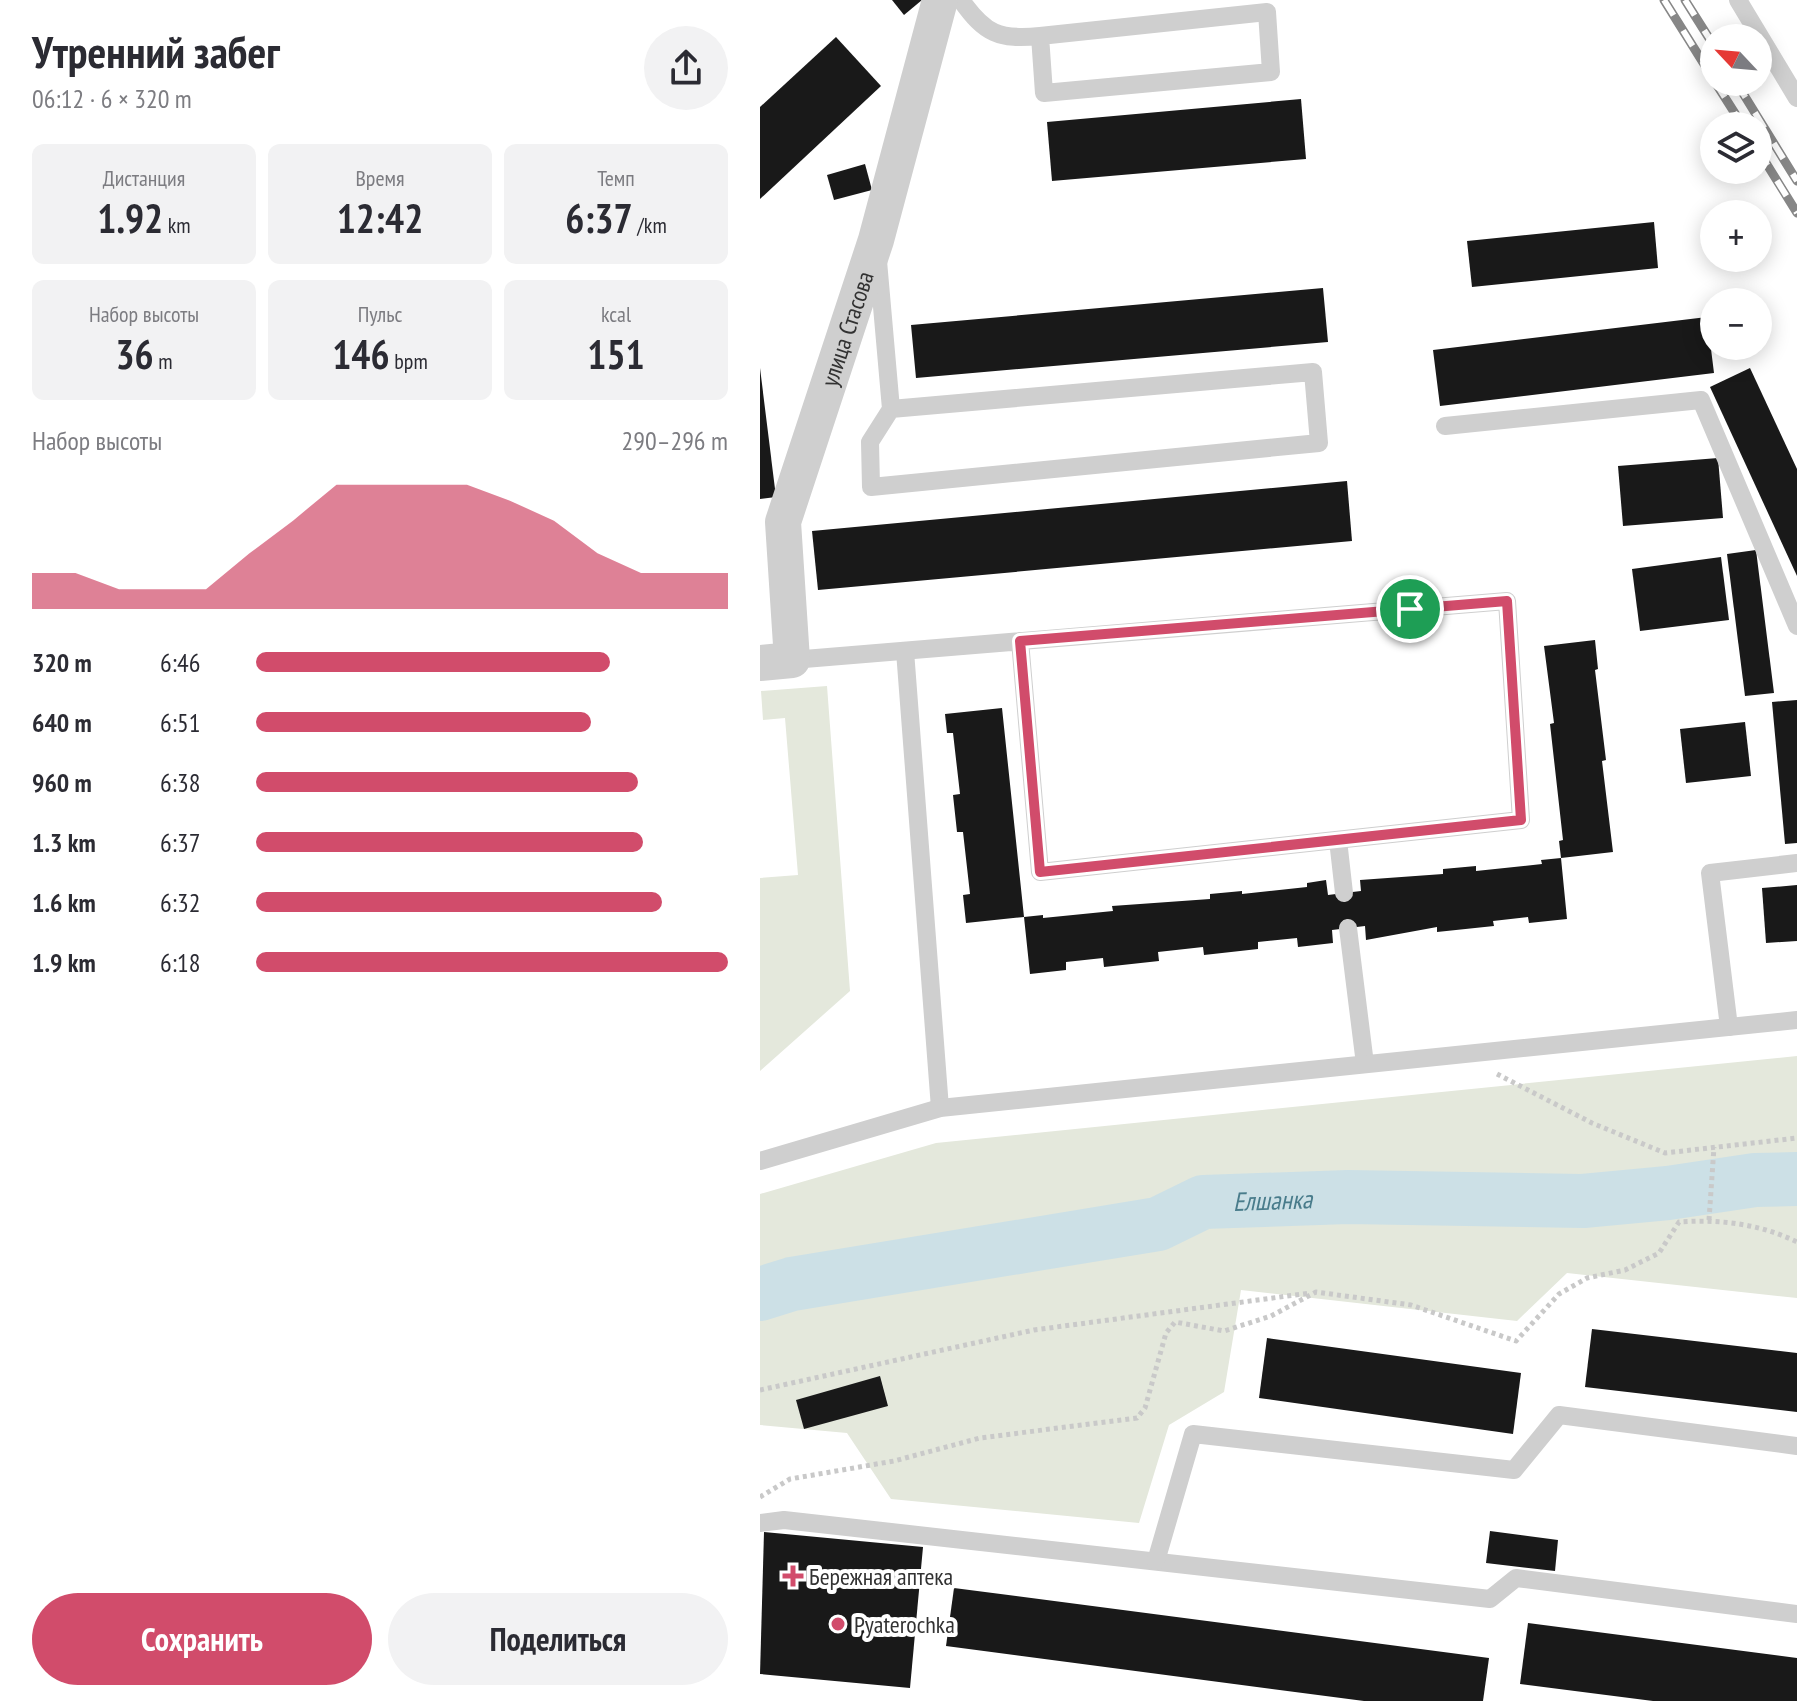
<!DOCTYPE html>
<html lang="ru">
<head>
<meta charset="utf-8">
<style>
  body { margin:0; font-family:"PT Sans Narrow",sans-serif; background:#f2f2f3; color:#2b2b33; height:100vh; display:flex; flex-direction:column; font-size:30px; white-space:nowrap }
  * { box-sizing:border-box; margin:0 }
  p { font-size:26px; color:#7c7c81 }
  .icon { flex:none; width:44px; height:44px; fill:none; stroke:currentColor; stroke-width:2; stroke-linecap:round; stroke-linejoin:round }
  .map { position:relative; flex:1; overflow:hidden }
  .panel { display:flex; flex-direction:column; background:#fff; width:760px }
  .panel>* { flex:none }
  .needle { width:52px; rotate:296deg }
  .controls { position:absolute; left:940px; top:24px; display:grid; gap:16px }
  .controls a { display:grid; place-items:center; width:72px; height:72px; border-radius:50%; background:#fff; box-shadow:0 4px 20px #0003; font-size:40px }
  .pin { position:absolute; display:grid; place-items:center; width:68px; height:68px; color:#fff; margin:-34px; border:4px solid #fff; border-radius:50%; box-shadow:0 2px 8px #0007 }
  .round { display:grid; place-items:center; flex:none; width:84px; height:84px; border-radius:42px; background:#f2f2f3 }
  .overview { display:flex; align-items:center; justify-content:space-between; height:136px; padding:0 32px }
  h1 { font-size:44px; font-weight:700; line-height:60px }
  .stats { display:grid; grid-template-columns:repeat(3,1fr); gap:12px; height:136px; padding:8px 32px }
  .stats div { display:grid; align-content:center; border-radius:12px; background:#f2f2f3; text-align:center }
  .stats b { font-size:40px; font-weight:700 }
  .stats small { font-size:22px; font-weight:400 }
  .stats p { font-size:22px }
  .chart { height:224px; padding:16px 32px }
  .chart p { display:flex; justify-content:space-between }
  .chart svg { width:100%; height:144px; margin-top:8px; fill:#d14c6b; opacity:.7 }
  .cta { display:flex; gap:16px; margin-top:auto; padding:16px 32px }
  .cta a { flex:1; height:92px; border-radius:48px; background:#d14c6b; color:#fff; font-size:32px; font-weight:700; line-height:92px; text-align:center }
  .cta a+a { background:#f2f2f3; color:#2b2b33 }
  ul { padding:0 32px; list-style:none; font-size:26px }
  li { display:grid; grid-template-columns:128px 96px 1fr; align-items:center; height:60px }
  li i { height:20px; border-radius:10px; background:#d14c6b }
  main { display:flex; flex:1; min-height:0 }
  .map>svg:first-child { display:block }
  .green { fill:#e4e8dc }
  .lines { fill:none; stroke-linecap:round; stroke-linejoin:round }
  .river { stroke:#cce0e6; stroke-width:54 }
  .building { fill:#191919 }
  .path { stroke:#c9c9c9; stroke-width:5; stroke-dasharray:4 4; stroke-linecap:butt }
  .service { stroke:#cfcfcf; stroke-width:18 }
  .minor { stroke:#cfcfcf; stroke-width:36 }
  .rail-casing { stroke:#878787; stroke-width:9 }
  .rail { stroke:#fff; stroke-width:6; stroke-dasharray:18; stroke-linecap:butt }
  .route-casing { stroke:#fff; stroke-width:16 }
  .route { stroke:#d14c6b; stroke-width:10 }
  .poi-dot { fill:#d14c6b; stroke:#fff; stroke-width:3 }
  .labels { text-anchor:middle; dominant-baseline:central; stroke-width:8; stroke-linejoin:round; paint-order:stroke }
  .street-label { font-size:24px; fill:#323232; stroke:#fff }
  .poi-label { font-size:24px; fill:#323232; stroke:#fff; text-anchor:start }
  .water-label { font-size:26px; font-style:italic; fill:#497c8b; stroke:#fff }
</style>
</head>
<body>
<main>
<section class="panel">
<div class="overview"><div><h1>Утренний забег</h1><p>06:12 · 6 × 320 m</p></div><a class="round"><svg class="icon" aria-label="share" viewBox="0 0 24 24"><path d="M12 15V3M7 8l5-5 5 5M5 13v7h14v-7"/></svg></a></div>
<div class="stats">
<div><p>Дистанция</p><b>1.92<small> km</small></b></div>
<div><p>Время</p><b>12:42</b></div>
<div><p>Темп</p><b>6:37<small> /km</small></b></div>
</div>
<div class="stats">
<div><p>Набор высоты</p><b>36<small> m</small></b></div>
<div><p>Пульс</p><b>146<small> bpm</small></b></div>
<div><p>kcal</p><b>151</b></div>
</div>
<div class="chart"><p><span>Набор высоты</span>290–296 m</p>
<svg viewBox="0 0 160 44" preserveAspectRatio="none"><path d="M0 44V33L10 33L20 38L30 38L40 38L50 27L60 17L70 6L80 6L90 6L100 6L110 11L120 17L130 27L140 33L150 33L160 33V44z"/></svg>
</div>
<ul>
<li><b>320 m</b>6:46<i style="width:75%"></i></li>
<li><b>640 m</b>6:51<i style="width:71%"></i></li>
<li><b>960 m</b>6:38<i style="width:81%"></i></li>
<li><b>1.3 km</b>6:37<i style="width:82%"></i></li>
<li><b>1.6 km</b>6:32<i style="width:86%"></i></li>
<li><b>1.9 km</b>6:18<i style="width:100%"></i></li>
</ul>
<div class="cta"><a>Сохранить</a><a>Поделиться</a></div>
</section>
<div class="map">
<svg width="1037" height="1701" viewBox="0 0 1037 1701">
  <rect width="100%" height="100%" fill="#fff"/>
  <g class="green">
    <path d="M67 686 90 991 0 1071V878L38 875 25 718 3 720 1 691Z"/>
    <path d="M1037 1056V1298L807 1273 757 1321 481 1290 464 1392 409 1425 379 1523 131 1499 87 1433 0 1425V1194L176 1143Z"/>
  </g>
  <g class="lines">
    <path class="river" id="s1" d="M0 1294 32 1284 398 1224 443 1202 588 1197 823 1201 908 1193 995 1180 1037 1179"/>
  </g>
  <g class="building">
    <path d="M132 0H162L144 15Z"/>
    <path d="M76 37 121 86 0 199V107Z"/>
    <path d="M541 99 546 159 292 181 287 122Z"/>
    <path d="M105 164 112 190 74 200 67 175Z"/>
    <path d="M894 222 898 268 712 287 707 241Z"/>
    <path d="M563 288 568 342 156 378 151 325Z"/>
    <path d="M947 317 954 373 680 406 673 350Z"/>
    <path d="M0 368 16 497 0 499Z"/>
    <path d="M990 368 1037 469V576L950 387Z"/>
    <path d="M958 458 963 518 863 526 858 466Z"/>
    <path d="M587 481 592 541 58 590 52 531Z"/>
    <path d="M996 550 1014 693 985 696 967 554Z"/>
    <path d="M961 557 969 620 880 631 872 569Z"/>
    <path d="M835 640 838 669 835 670 846 760 842 761 853 852 801 858 807 919 769 923 768 917 733 921 734 926 677 932V927L606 940 605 926 572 930 573 943 538 947 537 938 498 942V949L444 955 443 947 398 952 399 961 344 967 343 958 306 962V970L270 974 264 917 283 915V918L353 911 352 906 450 899V894L482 891V894L547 887V883L566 880 568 895 584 893 601 891 600 880 683 874V869L716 866V871L782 864 781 860 801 858 799 841 803 840 790 724 794 723 784 646Z"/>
    <path d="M1037 700V843L1025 844 1012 702Z"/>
    <path d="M242 708 264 917 206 923 203 895 210 894 203 832H197L193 795 200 794 193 733H187L185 714Z"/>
    <path d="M985 722 991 776 926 783 920 729Z"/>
    <path d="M1037 885V941L1006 943 1002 888Z"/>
    <path d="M832 1329 1037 1353V1412L825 1387Z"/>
    <path d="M507 1338 761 1373 753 1434 499 1398Z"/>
    <path d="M120 1376 128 1406 44 1429 36 1400Z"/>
    <path d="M730 1531 798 1540 795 1571 726 1563Z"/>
    <path d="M4 1532 163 1547 150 1688 0 1674Z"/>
    <path d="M194 1588 729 1658 723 1701H604L186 1646Z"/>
    <path d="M768 1623 1037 1658V1701H893L760 1684Z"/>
  </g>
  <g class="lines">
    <g class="path">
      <path d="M737 1074 832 1123 905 1153 1037 1138"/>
      <path d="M949 1220 954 1147"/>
      <path d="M0 1390 274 1330 550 1293"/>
      <path d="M0 1497 30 1479 134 1461 220 1438 377 1418 385 1408 406 1333 415 1322 464 1331 511 1316 556 1292 651 1305 756 1341 799 1294 827 1278 865 1270 899 1253 919 1222C961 1219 1000 1224 1037 1242"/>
    </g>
    <g class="service">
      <path d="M201 0C225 34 239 40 280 36L507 12 511 72 284 93 280 36"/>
      <path d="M978 0 1037 98"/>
      <path d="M118 261 131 409 110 442 111 487 559 443 553 372 131 409"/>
      <path d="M685 426 941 400 1037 626"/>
      <path d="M145 651 180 1108"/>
      <path d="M32 660 747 601 761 820 280 872 260 641"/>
      <path d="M578 840 584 893"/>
      <path d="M588 928 605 1064"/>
      <path d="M969 1027 950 873 1037 863"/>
      <path d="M0 1161 180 1108 1037 1020"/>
      <path d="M0 1523 24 1520 730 1599 756 1578 1037 1614"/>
      <path d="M396 1561 433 1434 754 1470 799 1415 1037 1446"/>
    </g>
    <path class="minor" id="s2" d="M0 663 32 660 23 522 116 240 180 0"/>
    <g class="rail-casing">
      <g id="rail">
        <path d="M904 0 954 80"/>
        <path d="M925 0 954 46"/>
        <path d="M955 82 983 126"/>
        <path d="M976 82 1037 181"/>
        <path d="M998 150 1037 213"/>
      </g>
    </g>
    <use href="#rail" class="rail"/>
  </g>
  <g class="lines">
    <g class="route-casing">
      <path id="route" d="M747 601 761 820 280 872 260 641Z"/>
    </g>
    <use href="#route" class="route"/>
  </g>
  <g class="poi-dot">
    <path d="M29 1564h8v8h8v8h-8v8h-8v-8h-8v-8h8z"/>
    <circle cx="78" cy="1624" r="8"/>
  </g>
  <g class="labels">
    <g class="street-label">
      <text stroke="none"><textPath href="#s2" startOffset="374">улица Стасова</textPath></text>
    </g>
    <g class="poi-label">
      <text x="49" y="1576">Бережная аптека</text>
      <text x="94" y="1624">Pyaterochka</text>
    </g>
    <g class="water-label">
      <text stroke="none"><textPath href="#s1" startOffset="524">Елшанка</textPath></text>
    </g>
  </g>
</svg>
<div class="controls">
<a><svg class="needle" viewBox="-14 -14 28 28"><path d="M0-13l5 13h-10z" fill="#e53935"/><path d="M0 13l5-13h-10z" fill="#7c7c81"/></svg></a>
<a><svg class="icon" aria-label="layers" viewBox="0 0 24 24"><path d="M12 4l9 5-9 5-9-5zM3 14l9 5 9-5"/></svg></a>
<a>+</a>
<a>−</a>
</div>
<div class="pin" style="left:650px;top:609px;background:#1e9e55"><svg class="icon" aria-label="arrive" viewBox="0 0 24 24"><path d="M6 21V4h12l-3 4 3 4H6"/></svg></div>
</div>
</main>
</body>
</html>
